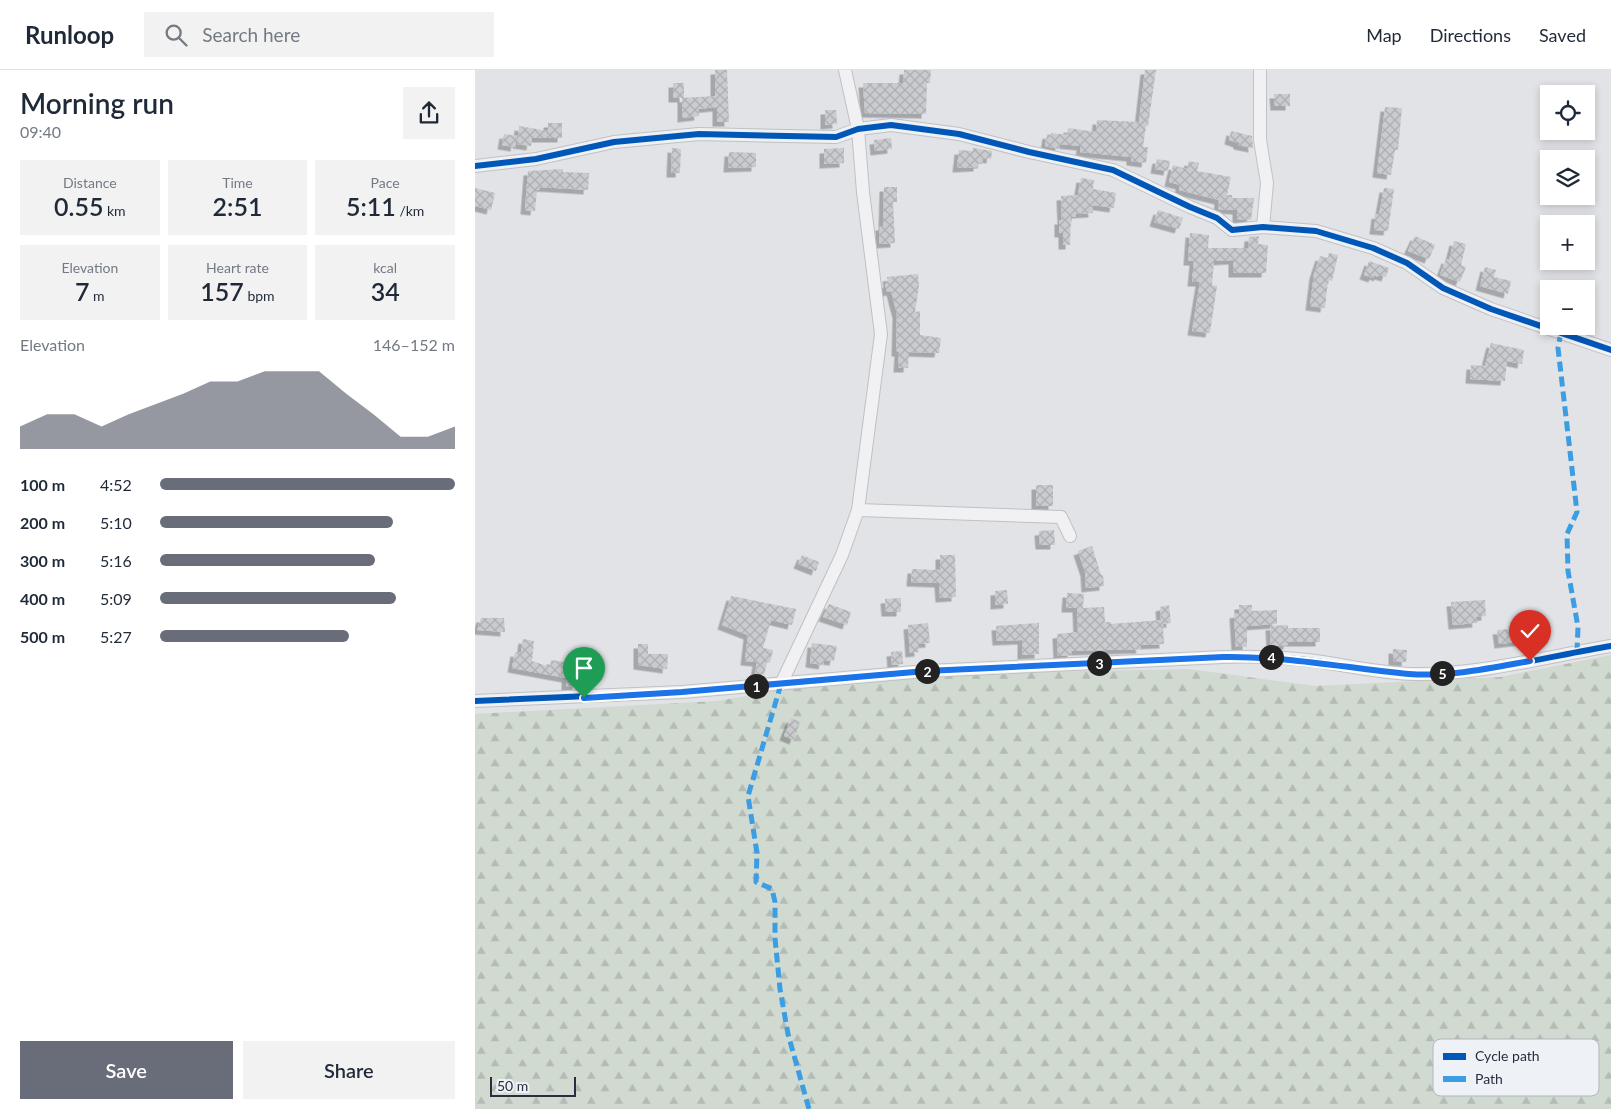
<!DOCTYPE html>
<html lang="en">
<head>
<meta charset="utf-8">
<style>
  body { margin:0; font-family:Lato,sans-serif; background:#f2f2f3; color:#1f2937; height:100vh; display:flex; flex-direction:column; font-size:19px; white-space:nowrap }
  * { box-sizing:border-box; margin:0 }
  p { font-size:16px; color:#747a83 }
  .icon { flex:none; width:28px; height:28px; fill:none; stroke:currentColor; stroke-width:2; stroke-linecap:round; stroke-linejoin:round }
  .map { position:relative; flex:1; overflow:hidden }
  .drawer { display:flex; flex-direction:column; background:#fff; width:475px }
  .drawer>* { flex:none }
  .controls { position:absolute; left:1065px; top:15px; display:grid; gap:10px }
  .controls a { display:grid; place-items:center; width:55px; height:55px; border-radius:0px; background:#fff; box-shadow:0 2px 8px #0003; font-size:25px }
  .scale { position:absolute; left:15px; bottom:12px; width:86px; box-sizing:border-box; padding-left:5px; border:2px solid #282e40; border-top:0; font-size:14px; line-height:18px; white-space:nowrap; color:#282e40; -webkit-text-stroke:4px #eef1f6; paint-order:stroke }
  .pin { position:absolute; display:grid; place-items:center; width:42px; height:42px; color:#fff; margin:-51px -21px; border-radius:50% 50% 50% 0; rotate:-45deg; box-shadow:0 0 5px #0007 }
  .pin .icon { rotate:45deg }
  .km { position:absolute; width:25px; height:25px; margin:-12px; border-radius:50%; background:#222; color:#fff; font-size:14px; line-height:25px; text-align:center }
  .round { display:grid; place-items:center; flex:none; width:52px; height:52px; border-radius:0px; background:#f2f2f3 }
  .overview { display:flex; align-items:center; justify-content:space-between; height:85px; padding:0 20px }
  h1 { font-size:28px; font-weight:600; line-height:38px }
  .stats { display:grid; grid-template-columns:repeat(3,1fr); gap:8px; height:85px; padding:5px 20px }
  .stats div { display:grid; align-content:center; border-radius:0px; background:#f2f2f3; text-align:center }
  .stats b { font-size:25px; font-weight:600 }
  .stats small { font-size:14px; font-weight:400 }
  .stats p { font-size:14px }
  .chart { height:140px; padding:10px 20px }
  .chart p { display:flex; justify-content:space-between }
  .chart svg { width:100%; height:90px; margin-top:5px; fill:#696d7a; opacity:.7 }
  .cta { display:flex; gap:10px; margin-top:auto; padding:10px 20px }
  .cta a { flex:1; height:58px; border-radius:0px; background:#696d7a; color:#fff; font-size:20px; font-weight:600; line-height:58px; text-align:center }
  .cta a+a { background:#f2f2f3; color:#1f2937 }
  ul { padding:0 20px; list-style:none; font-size:16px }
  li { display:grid; grid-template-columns:80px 60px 1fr; align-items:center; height:38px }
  li i { height:12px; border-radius:6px; background:#696d7a }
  header { display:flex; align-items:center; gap:30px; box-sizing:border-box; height:70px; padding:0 25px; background:#fff; border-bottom:1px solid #e0e1e3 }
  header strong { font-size:24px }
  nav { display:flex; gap:28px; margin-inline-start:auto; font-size:18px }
  .search { width:350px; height:45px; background:#f2f2f3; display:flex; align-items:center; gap:12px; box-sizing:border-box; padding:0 18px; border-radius:0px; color:#747a83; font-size:19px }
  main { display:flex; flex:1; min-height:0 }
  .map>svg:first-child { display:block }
  .forest { fill:url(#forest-firs) }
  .building { fill:url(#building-cross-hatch); filter:url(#shadow) }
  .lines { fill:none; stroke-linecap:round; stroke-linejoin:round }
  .minor-casing { stroke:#bfc1c4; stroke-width:14 }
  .minor { stroke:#f1f1f3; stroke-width:12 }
  .quiet { stroke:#3d9de3; stroke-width:5; stroke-dasharray:10 5; stroke-linecap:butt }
  .cycleway-casing { stroke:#eef1f6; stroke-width:9 }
  .cycleway { stroke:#0057b8; stroke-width:6 }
  .route-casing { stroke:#fff; stroke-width:10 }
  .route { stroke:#1a73e8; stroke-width:6 }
  .key { fill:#eef1f6; stroke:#b3b6bf; stroke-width:1 }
  .key-label { font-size:14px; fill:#282e40 }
</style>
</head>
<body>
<header>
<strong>Runloop</strong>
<div class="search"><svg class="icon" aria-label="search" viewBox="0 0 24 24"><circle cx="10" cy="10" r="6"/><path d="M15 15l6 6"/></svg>Search here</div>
<nav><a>Map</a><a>Directions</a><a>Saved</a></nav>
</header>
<main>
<section class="drawer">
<div class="overview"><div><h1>Morning run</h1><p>09:40</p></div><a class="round"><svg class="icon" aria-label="share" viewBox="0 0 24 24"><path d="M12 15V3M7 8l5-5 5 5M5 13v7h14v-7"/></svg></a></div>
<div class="stats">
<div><p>Distance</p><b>0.55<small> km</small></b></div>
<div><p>Time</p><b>2:51</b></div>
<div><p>Pace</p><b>5:11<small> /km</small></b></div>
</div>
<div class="stats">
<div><p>Elevation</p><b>7<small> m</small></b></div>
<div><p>Heart rate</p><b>157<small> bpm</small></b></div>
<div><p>kcal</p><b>34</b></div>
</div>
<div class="chart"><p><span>Elevation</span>146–152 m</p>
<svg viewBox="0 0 160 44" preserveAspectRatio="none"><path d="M0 44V33L10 27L20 27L30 33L40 27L50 22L60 17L70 11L80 11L90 6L100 6L110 6L120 17L130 27L140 38L150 38L160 33V44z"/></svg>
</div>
<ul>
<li><b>100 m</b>4:52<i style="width:100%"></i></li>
<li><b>200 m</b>5:10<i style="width:79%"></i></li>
<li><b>300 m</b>5:16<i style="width:73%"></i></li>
<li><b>400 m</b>5:09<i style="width:80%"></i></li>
<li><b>500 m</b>5:27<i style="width:64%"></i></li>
</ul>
<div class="cta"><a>Save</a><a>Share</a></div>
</section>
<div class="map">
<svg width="1136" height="1039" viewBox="0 0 1136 1039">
  <defs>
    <pattern id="forest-firs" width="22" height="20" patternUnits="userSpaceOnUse" patternTransform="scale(1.25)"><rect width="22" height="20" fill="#d0dad1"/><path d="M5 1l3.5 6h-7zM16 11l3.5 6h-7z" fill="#b3bbb4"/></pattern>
    <pattern id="building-cross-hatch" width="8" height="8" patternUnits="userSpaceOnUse" patternTransform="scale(1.25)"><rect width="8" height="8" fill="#c9cbce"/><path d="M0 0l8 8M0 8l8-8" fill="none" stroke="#adafb2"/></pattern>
    <filter id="shadow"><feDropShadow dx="-4.5" dy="4.5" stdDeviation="0" flood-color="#0004"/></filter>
  </defs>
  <rect width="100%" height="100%" fill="#e1e3e6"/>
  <path class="forest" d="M1136 585V1039H0V644L242 631 328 616 507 603 714 599 840 616 1025 607Z"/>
  <g class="building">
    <path d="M240 0H252L254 52H242V37L223 39 224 46 207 48V28L240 26Z"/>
    <path d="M429 0H456L455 13H452L451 44 390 43 388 13H428Z"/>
    <path d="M670 0H681L673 56H671L668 77H673L671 93 656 91V87L605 82 606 76 585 74 584 79 570 76 572 64 576 65V63L592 65 593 58 621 62 622 50 664 52Z"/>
    <rect x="198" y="13" width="11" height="15"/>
    <path d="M799 24H815V36H800Z"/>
    <path d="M910 37 927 38 923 80H920L916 105 902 103Z"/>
    <path d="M350 40H361L362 54 350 55Z"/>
    <path d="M73 53H87V68H57L56 76 42 74 44 56 73 61Z"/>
    <path d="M756 61 777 66 778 78 763 75V73L754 70Z"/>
    <path d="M29 64 42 66 40 77 27 75Z"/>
    <path d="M416 68 417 79 400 81 399 70Z"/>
    <path d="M197 78 206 79 205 103H196Z"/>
    <path d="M369 78V93L349 94V79Z"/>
    <path d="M498 78 517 81 516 89 508 88 507 94H503V97L482 98 484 80 498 81Z"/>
    <path d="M254 82 281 83V97L253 98Z"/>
    <path d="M682 89 695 91 693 101 680 99Z"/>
    <path d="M714 91 724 93 722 101 756 107 752 125H757V128H779L776 150 762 149V140L743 139 744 130 704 120 705 115 694 112 698 95 712 99Z"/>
    <path d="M88 99V102L114 103 113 120 65 117 64 120H62L60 141 50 140 53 101Z"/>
    <path d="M606 108 619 110 618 119 641 123 639 138 617 135 618 143 601 144V147H596L595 175H588V163H584V150H587L586 126 603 125Z"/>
    <path d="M409 117H422V132H418L420 173 404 174 405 156H408Z"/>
    <path d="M0 118 20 123 16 140 0 136Z"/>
    <path d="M909 118 919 119 913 161 899 160 901 144 904 145Z"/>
    <path d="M683 140 708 148 704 159 679 152Z"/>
    <path d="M715 163 734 165 733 178H773L774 167 784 166 783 174 793 175 791 203H758V190L739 191 737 215 742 216 735 263 717 261 725 212H717L719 191H713Z"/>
    <path d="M940 166 960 175 954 189 933 181Z"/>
    <path d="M979 171 991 174 986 195 991 197 985 212 965 205 971 189 974 190Z"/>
    <path d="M854 183 863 185 857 211 853 210 850 238 835 236 839 204 845 186 853 188Z"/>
    <path d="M894 191 914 198 911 207 904 205 903 207 899 205 898 208 889 205Z"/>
    <path d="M1010 197 1021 200 1019 207 1036 211 1033 224 1005 216Z"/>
    <path d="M443 204 444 216 440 242 445 241V265L466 268 464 283 434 282 433 298H423L424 282H421L422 244 416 221 412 222 410 214 413 213 412 207Z"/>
    <path d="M1016 273 1049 280 1047 294 1032 291 1030 311 995 309 996 295 1010 296Z"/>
    <rect x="561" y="415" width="17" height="21"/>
    <path d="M579 460 580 475H565L564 461Z"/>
    <path d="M617 476 626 505H628L629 516 611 518 610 502 603 481Z"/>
    <path d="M327 485 344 492 341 501 323 494Z"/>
    <path d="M465 485H480L481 527 465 528 464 513 436 512 437 499 465 500Z"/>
    <path d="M532 520 533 534 520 535V521Z"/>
    <path d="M592 523 609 524 608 538 629 537 630 552H636V554L686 550 685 537 694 535 696 553 688 554 689 574 665 575 666 579 597 581V585L583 586 582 564 603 562 602 538H591Z"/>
    <path d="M256 526 321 539 317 555 296 550 288 578 298 580 295 593 292 592 289 605 280 603 282 592 270 591 273 565 247 555Z"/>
    <path d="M426 528V542H411L410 529Z"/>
    <path d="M1010 530 1011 546 1001 547 1002 553 978 555 976 532Z"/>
    <path d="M354 534 376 542 372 555 348 547Z"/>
    <path d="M764 535H777V541L802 540V554L772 556V577H761L759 544 764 543Z"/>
    <path d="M6 548H29L30 562 2 560Z"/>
    <path d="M453 553 455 573 443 574 444 582 435 583 433 555Z"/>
    <path d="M564 553V584L547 585V570L522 571 521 556Z"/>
    <path d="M813 555V558H845V572H813V575L796 576 795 556Z"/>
    <path d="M1048 558 1049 571 1024 574 1022 560Z"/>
    <path d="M48 569 59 571 57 591 75 597 76 590 90 592V594L109 601 106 611 102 610V617L91 616V608L37 598 40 582 46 583Z"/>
    <path d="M337 573 362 576 359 591 349 590 348 595 335 593Z"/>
    <path d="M163 574H173V584H193L192 599 163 595Z"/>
    <path d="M918 579 932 580 931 592 918 591Z"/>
    <path d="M427 581 428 594 417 595 416 582Z"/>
    <path d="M316 648 325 652 319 670 309 666Z"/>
  </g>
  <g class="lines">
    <g class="minor-casing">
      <g id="minor">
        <path d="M785 0V70L792 113 788 157"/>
        <path d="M0 96 61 89 139 72 224 64 361 67 383 59 416 55 484 64 554 82 638 100 715 137 742 148 757 160 788 157 841 161 898 178 932 193 968 218 1016 239 1136 280"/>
        <path d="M383 440 586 447 595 466"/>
        <path d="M306 614 367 485 383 440 406 264 388 122 383 59 370 0"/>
        <path d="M0 631 207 622 451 601 748 587C776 586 804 587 832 590 867 594 902 603 937 604 1005 605 1070 587 1136 576"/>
      </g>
    </g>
    <use href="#minor" class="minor"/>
    <g class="quiet">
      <path d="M1086 262 1083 278 1102 442 1092 464 1093 501 1103 557 1102 582"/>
      <path d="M306 614 273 726 282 783 281 812 297 819 300 832V868L305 919 313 964 334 1039"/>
    </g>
    <g class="cycleway-casing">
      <g id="cycleway">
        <path d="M0 96 61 89 139 72 224 64 361 67 383 59 416 55 484 64 554 82 638 100 715 137 742 148 757 160 788 157 841 161 898 178 932 193 968 218 1016 239 1136 280"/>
        <path d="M0 631 207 622 451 601 748 587C776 586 804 587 832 590 867 594 902 603 937 604 1005 605 1070 587 1136 576"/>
      </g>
    </g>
    <use href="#cycleway" class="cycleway"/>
  </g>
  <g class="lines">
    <g class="route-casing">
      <path id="route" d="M109 628 207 622 451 601 748 587C814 586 870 598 934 604 975 607 1016 598 1055 591"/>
    </g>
    <use href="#route" class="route"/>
  </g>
  <rect x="958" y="969" width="166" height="57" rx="8" class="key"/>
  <rect x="968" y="983" width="23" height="7" fill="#0057b8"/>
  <rect x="968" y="1006" width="23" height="6" fill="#3d9de3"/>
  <g class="key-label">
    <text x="1000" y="991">Cycle path</text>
    <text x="1000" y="1014">Path</text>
  </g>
</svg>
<div class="controls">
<a><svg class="icon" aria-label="locate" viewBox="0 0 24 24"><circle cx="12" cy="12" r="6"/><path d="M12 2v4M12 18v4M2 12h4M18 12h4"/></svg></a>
<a><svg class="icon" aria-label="layers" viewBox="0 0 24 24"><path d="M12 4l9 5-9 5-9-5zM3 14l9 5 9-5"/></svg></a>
<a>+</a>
<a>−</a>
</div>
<div class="scale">50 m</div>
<div class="pin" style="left:109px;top:628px;background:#1e9e55"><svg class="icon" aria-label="arrive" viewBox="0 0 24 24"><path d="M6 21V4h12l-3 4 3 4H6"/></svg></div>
<div class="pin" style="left:1055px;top:591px;background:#d93025"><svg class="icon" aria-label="check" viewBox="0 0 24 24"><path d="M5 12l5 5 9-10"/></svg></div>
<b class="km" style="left:281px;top:616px">1</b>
<b class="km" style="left:452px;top:601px">2</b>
<b class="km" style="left:624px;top:593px">3</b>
<b class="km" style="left:796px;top:587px">4</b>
<b class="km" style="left:967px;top:603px">5</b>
</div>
</main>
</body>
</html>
